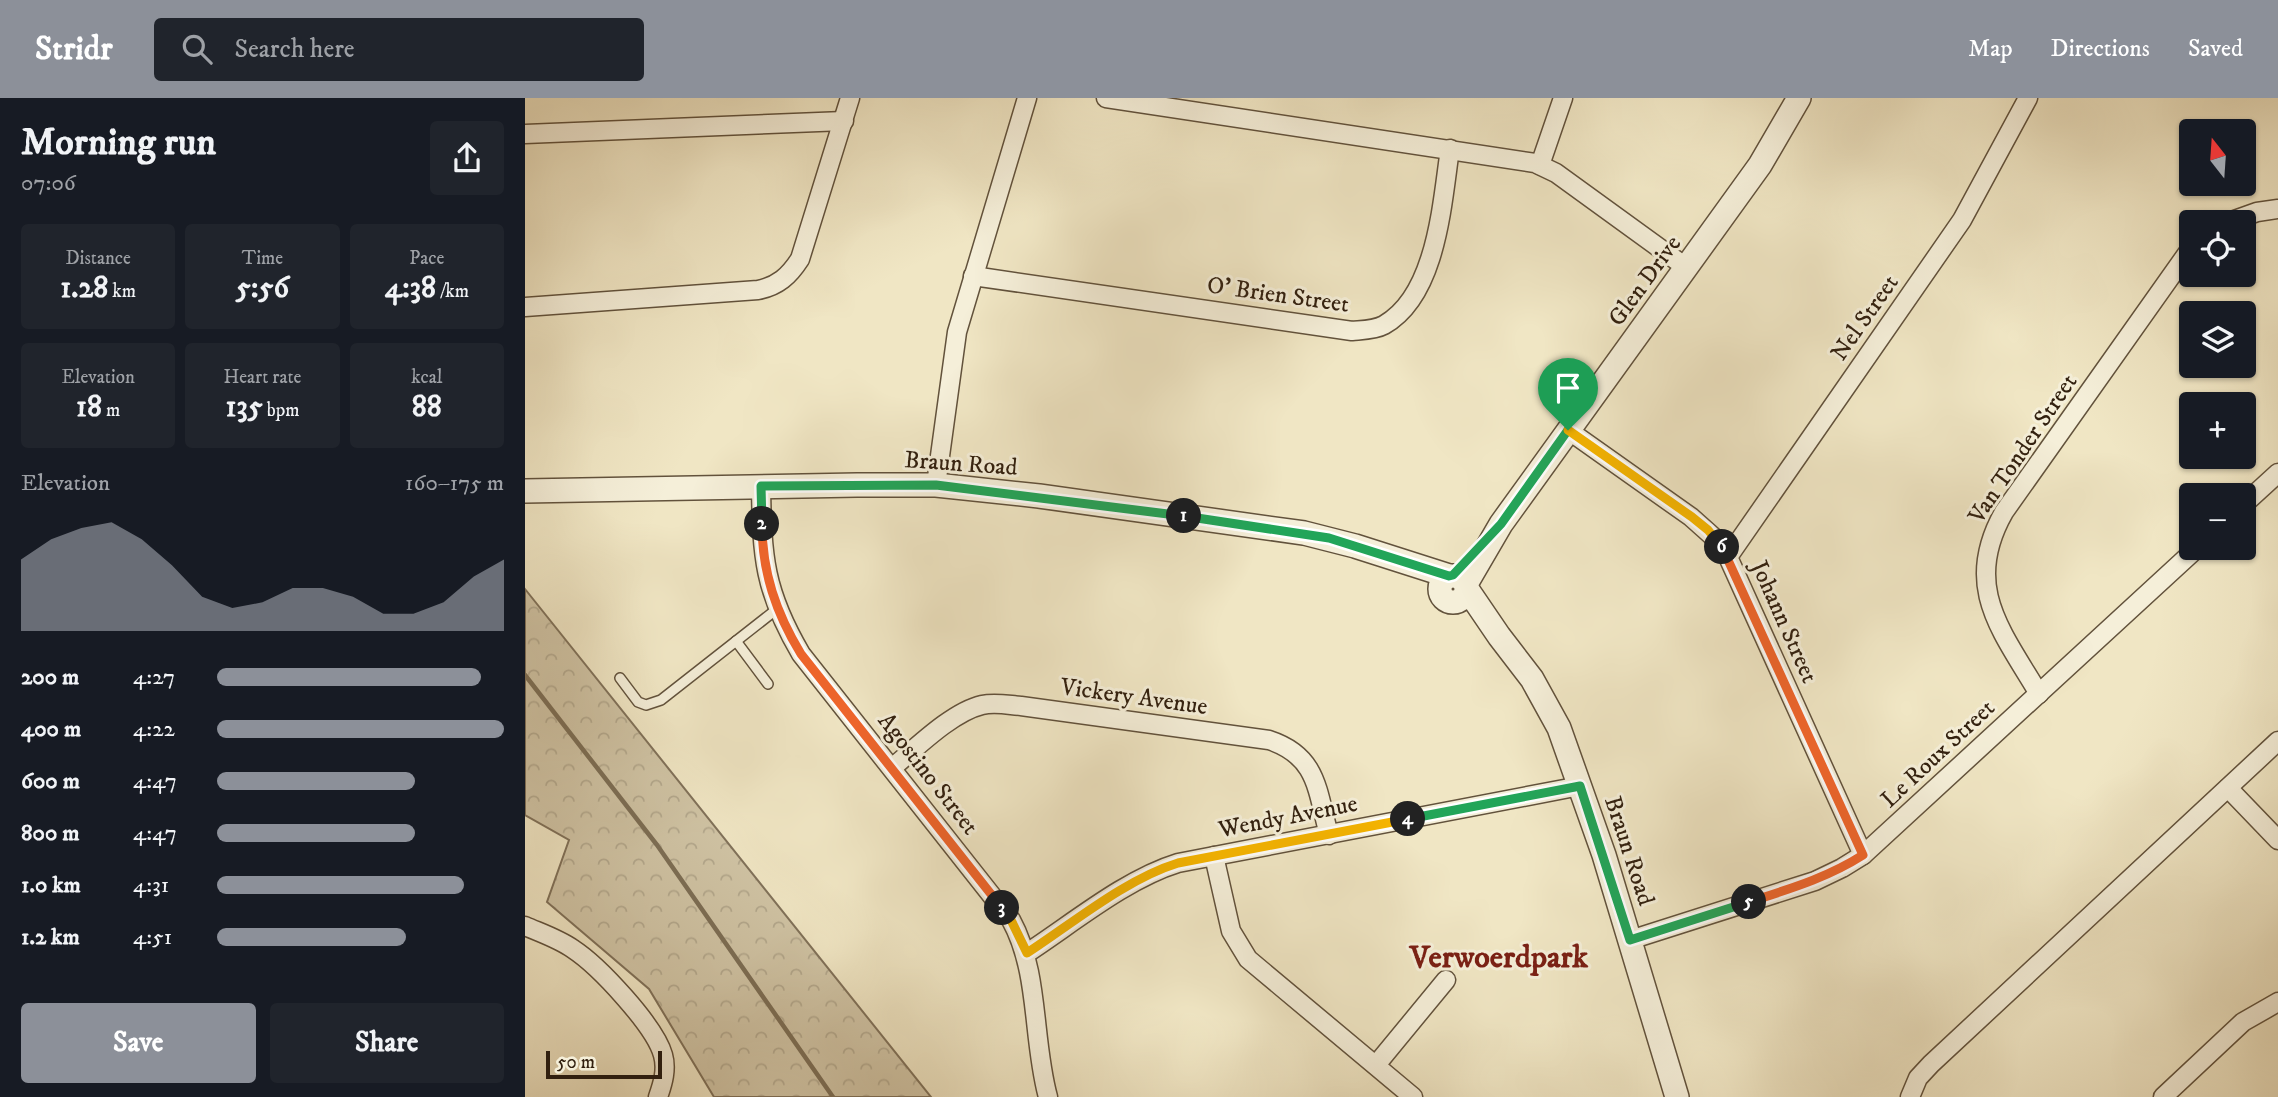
<!DOCTYPE html>
<html lang="en">
<head>
<meta charset="utf-8">
<style>
  body { margin:0; font-family:"IM FELL DW Pica",serif; background:#20242c; color:#f1f3f6; height:100vh; display:flex; flex-direction:column; font-size:26px; white-space:nowrap }
  * { box-sizing:border-box; margin:0 }
  p { font-size:23px; color:#9ea1a6 }
  .icon { flex:none; width:38px; height:38px; fill:none; stroke:currentColor; stroke-width:2; stroke-linecap:round; stroke-linejoin:round }
  .map { position:relative; flex:1; overflow:hidden }
  .sheet { display:flex; flex-direction:column; background:#171b24; width:525px }
  .sheet>* { flex:none }
  .needle { width:46px; rotate:343deg }
  .controls { position:absolute; left:1654px; top:21px; display:grid; gap:14px }
  .controls a { display:grid; place-items:center; width:77px; height:77px; border-radius:7px; background:#171b24; box-shadow:0 2px 5px #0004; font-size:35px }
  .scale { position:absolute; left:21px; bottom:18px; width:116px; box-sizing:border-box; padding-left:7px; border:4px solid #32200f; border-top:0; font-size:19px; line-height:24px; white-space:nowrap; color:#32200f; -webkit-text-stroke:5px #f5efd9; paint-order:stroke }
  .pin { position:absolute; display:grid; place-items:center; width:60px; height:60px; color:#fff; margin:-72px -30px; border-radius:50% 50% 50% 0; rotate:-45deg; box-shadow:0 0 7px #0007 }
  .pin .icon { rotate:45deg }
  .km { position:absolute; width:35px; height:35px; margin:-18px; border-radius:50%; background:#222; color:#fff; font-size:19px; line-height:35px; text-align:center }
  .round { display:grid; place-items:center; flex:none; width:74px; height:74px; border-radius:7px; background:#20242c }
  .summary { display:flex; align-items:center; justify-content:space-between; height:119px; padding:0 21px }
  h1 { font-size:38px; font-weight:800; line-height:52px }
  .figures { display:grid; grid-template-columns:repeat(3,1fr); gap:10px; height:119px; padding:7px 21px }
  .figures div { display:grid; align-content:center; border-radius:7px; background:#20242c; text-align:center }
  .figures b { font-size:30px; font-weight:800 }
  .figures small { font-size:19px; font-weight:400 }
  .figures p { font-size:19px }
  .chart { height:196px; padding:14px 21px }
  .chart p { display:flex; justify-content:space-between }
  .chart svg { width:100%; height:126px; margin-top:7px; fill:#8c9099; opacity:.7 }
  .action { display:flex; gap:14px; margin-top:auto; padding:14px 21px }
  .action a { flex:1; height:80px; border-radius:7px; background:#8c9099; color:#fff; font-size:28px; font-weight:800; line-height:80px; text-align:center }
  .action a+a { background:#20242c; color:#f1f3f6 }
  ul { padding:0 21px; list-style:none; font-size:23px }
  li { display:grid; grid-template-columns:112px 84px 1fr; align-items:center; height:52px }
  li i { height:18px; border-radius:9px; background:#8c9099 }
  header { display:flex; align-items:center; gap:42px; box-sizing:border-box; height:98px; padding:0 35px; background:#8c9099; color:#fff }
  header strong { font-size:33px }
  nav { display:flex; gap:38px; margin-inline-start:auto; font-size:24px }
  .search { width:490px; height:63px; background:#20242c; display:flex; align-items:center; gap:18px; box-sizing:border-box; padding:0 24px; border-radius:7px; color:#9ea1a6; font-size:26px }
  main { display:flex; flex:1; min-height:0 }
  .map>svg:first-child { display:block }
  .park { fill:url(#park-crowns); stroke:#81725a; stroke-width:2 }
  .lines { fill:none; stroke-linecap:round; stroke-linejoin:round }
  .stream { stroke:#7d6f56; stroke-width:4.5 }
  .service-casing { stroke:#62523c; stroke-width:12 }
  .minor-casing { stroke:#62523c; stroke-width:21 }
  .tertiary-casing { stroke:#62523c; stroke-width:26 }
  .service { stroke:#f5efd9; stroke-width:9 }
  .minor { stroke:#f5efd9; stroke-width:18 }
  .tertiary { stroke:#f5efd9; stroke-width:23 }
  .split-1-casing { stroke:#fff; stroke-width:14 }
  .split-2-casing { stroke:#fff; stroke-width:14 }
  .split-3-casing { stroke:#fff; stroke-width:14 }
  .split-4-casing { stroke:#fff; stroke-width:14 }
  .split-5-casing { stroke:#fff; stroke-width:14 }
  .split-6-casing { stroke:#fff; stroke-width:14 }
  .split-7-casing { stroke:#fff; stroke-width:14 }
  .split-1 { stroke:#22a559; stroke-width:9 }
  .split-2 { stroke:#22a559; stroke-width:9 }
  .split-3 { stroke:#f0652b; stroke-width:9 }
  .split-4 { stroke:#f5b400; stroke-width:9 }
  .split-5 { stroke:#22a559; stroke-width:9 }
  .split-6 { stroke:#f0652b; stroke-width:9 }
  .split-7 { stroke:#f5b400; stroke-width:9 }
  .labels { text-anchor:middle; dominant-baseline:central; stroke-width:6; stroke-linejoin:round; paint-order:stroke }
  .street-label { font-size:24px; fill:#32200f; stroke:#f5efd9 }
  .district-label { font-size:32px; font-weight:bold; fill:#7a1f14; stroke:#f5efd9 }
</style>
</head>
<body>
<header>
<strong>Stridr</strong>
<div class="search"><svg class="icon" aria-label="search" viewBox="0 0 24 24"><circle cx="10" cy="10" r="6"/><path d="M15 15l6 6"/></svg>Search here</div>
<nav><a>Map</a><a>Directions</a><a>Saved</a></nav>
</header>
<main>
<section class="sheet">
<div class="summary"><div><h1>Morning run</h1><p>07:06</p></div><a class="round"><svg class="icon" aria-label="share" viewBox="0 0 24 24"><path d="M12 15V3M7 8l5-5 5 5M5 13v7h14v-7"/></svg></a></div>
<div class="figures">
<div><p>Distance</p><b>1.28<small> km</small></b></div>
<div><p>Time</p><b>5:56</b></div>
<div><p>Pace</p><b>4:38<small> /km</small></b></div>
</div>
<div class="figures">
<div><p>Elevation</p><b>18<small> m</small></b></div>
<div><p>Heart rate</p><b>135<small> bpm</small></b></div>
<div><p>kcal</p><b>88</b></div>
</div>
<div class="chart"><p><span>Elevation</span>160–175 m</p>
<svg viewBox="0 0 160 44" preserveAspectRatio="none"><path d="M0 44V19L10 12L20 8L30 6L40 12L50 21L60 32L70 36L80 34L90 29L100 29L110 32L120 38L130 38L140 34L150 25L160 19V44z"/></svg>
</div>
<ul>
<li><b>200 m</b>4:27<i style="width:92%"></i></li>
<li><b>400 m</b>4:22<i style="width:100%"></i></li>
<li><b>600 m</b>4:47<i style="width:69%"></i></li>
<li><b>800 m</b>4:47<i style="width:69%"></i></li>
<li><b>1.0 km</b>4:31<i style="width:86%"></i></li>
<li><b>1.2 km</b>4:51<i style="width:66%"></i></li>
</ul>
<div class="action"><a>Save</a><a>Share</a></div>
</section>
<div class="map">
<svg width="1753" height="999" viewBox="0 0 1753 999">
  <defs>
    <pattern id="park-crowns" width="20" height="18" patternUnits="userSpaceOnUse" patternTransform="scale(1.75)"><rect width="20" height="18" fill="#d0c4a5"/><path d="M2 6a3 3 0 1 1 6 0M12 15a3 3 0 1 1 6 0" fill="none" stroke="#b3a88d"/></pattern>
  </defs>
  <rect width="100%" height="100%" fill="#f0e6c4"/>
  <filter id="stains"><feTurbulence type="fractalNoise" baseFrequency=".00286" numOctaves="4"/><feColorMatrix values="0 0 0 0 .2 0 0 0 0 .09 0 0 0 0 .02 0 0 0 .5 -.17"/></filter>
  <radialGradient id="worn" r=".72"><stop offset=".6" stop-color="#630" stop-opacity="0"/><stop offset="1" stop-color="#630" stop-opacity=".3"/></radialGradient>
  <path class="park" d="M0 491 406 999H189L124 891 22 804 44 742 0 717Z"/>
  <g class="lines">
    <path class="stream" d="M0 577 132 747 308 999"/>
    <g class="service-casing">
      <g id="service">
        <path d="M211 543 243 586"/>
        <path d="M95 580 113 604 121 607 136 602 252 511"/>
      </g>
    </g>
    <g class="minor-casing">
      <g id="minor">
        <path d="M581 0 1010 65 1031 75 1162 170"/>
        <path d="M0 36 319 23"/>
        <path d="M1015 67 1038 0"/>
        <path d="M1704 124 1732 114 1753 111"/>
        <path d="M448 178 827 233C837 232 850 232 859 227 912 197 917 105 925 51"/>
        <path d="M0 209 233 192C253 188 264 178 275 161L325 0"/>
        <path d="M1043 332 1166 419 1194 444 1203 459 1338 757"/>
        <path d="M411 387 432 234 502 0"/>
        <path d="M236 388C237 459 239 493 276 556L486 822C515 875 507 941 523 999"/>
        <path d="M1718 407 1753 375"/>
        <path d="M1203 459 1437 122 1503 0"/>
        <path d="M1514 596C1476 532 1437 488 1479 414L1666 150"/>
        <path d="M367 670C391 650 427 614 457 607 470 604 483 607 496 608L744 642C793 658 792 693 804 737"/>
        <path d="M1703 690 1753 742"/>
        <path d="M689 758 706 833 723 861 888 999"/>
        <path d="M0 828C16 835 34 841 48 851 74 868 130 928 138 957 142 971 138 985 133 999"/>
        <path d="M1105 842 1290 783 1317 770 1338 757 1672 450"/>
        <path d="M502 855C548 825 601 781 653 765L1055 688"/>
        <path d="M851 967 921 882"/>
        <path d="M1385 999 1393 980 1406 966 1753 643"/>
        <path d="M1638 999 1718 924 1753 904"/>
      </g>
    </g>
    <g class="tertiary-casing">
      <g id="tertiary">
        <path d="M0 393 332 387H411L514 398 779 435 830 448 924 478"/>
        <circle cx="928" cy="491" r="13"/>
        <path d="M941 486 976 426 1235 67 1274 0"/>
        <path d="M942 491 974 538 1007 581 1034 630 1079 757 1152 999"/>
      </g>
    </g>
    <use href="#service" class="service"/>
    <use href="#minor" class="minor"/>
    <use href="#tertiary" class="tertiary"/>
  </g>
  <g class="lines">
    <g class="split-1-casing">
      <path id="split-1" d="M659 418 804 440 924 478 928 477 976 426 1043 332"/>
    </g>
    <g class="split-2-casing">
      <path id="split-2" d="M237 426 236 388 411 387 659 418"/>
    </g>
    <g class="split-3-casing">
      <path id="split-3" d="M237 426C237 474 251 515 276 556L477 810"/>
    </g>
    <g class="split-4-casing">
      <path id="split-4" d="M477 810 486 822 502 855C548 825 601 781 653 765L883 721"/>
    </g>
    <g class="split-5-casing">
      <path id="split-5" d="M883 721 1055 688 1105 842 1224 804"/>
    </g>
    <g class="split-6-casing">
      <path id="split-6" d="M1197 449 1338 757C1302 780 1264 791 1224 804"/>
    </g>
    <g class="split-7-casing">
      <path id="split-7" d="M1043 332 1167 419 1183 432 1197 449"/>
    </g>
    <use href="#split-1" class="split-1"/>
    <use href="#split-2" class="split-2"/>
    <use href="#split-3" class="split-3"/>
    <use href="#split-4" class="split-4"/>
    <use href="#split-5" class="split-5"/>
    <use href="#split-6" class="split-6"/>
    <use href="#split-7" class="split-7"/>
  </g>
  <g class="labels">
    <g class="street-label">
      <text transform="translate(1120 183) rotate(-54)">Glen Drive</text>
      <text transform="translate(753 197) rotate(8)">O' Brien Street</text>
      <text transform="translate(1340 220) rotate(-55)">Nel Street</text>
      <text transform="translate(1498 351) rotate(-56)">Van Tonder Street</text>
      <text transform="translate(436 366) rotate(4)">Braun Road</text>
      <text transform="translate(1259 524) rotate(66)">Johann Street</text>
      <text transform="translate(609 599) rotate(8)">Vickery Avenue</text>
      <text transform="translate(1413 656) rotate(-43)">Le Roux Street</text>
      <text transform="translate(403 676) rotate(52)">Agostino Street</text>
      <text transform="translate(763 719) rotate(-11)">Wendy Avenue</text>
      <text transform="translate(1104 753) rotate(72)">Braun Road</text>
    </g>
    <g class="district-label">
      <text x="974" y="860">Verwoerdpark</text>
    </g>
  </g>
  <rect width="100%" height="100%" filter="url(#stains)"/>
  <rect width="100%" height="100%" fill="url(#worn)"/>
</svg>
<div class="controls">
<a><svg class="needle" viewBox="-14 -14 28 28"><path d="M0-13l5 13h-10z" fill="#e53935"/><path d="M0 13l5-13h-10z" fill="#9ea1a6"/></svg></a>
<a><svg class="icon" aria-label="locate" viewBox="0 0 24 24"><circle cx="12" cy="12" r="6"/><path d="M12 2v4M12 18v4M2 12h4M18 12h4"/></svg></a>
<a><svg class="icon" aria-label="layers" viewBox="0 0 24 24"><path d="M12 4l9 5-9 5-9-5zM3 14l9 5 9-5"/></svg></a>
<a>+</a>
<a>−</a>
</div>
<div class="scale">50 m</div>
<div class="pin" style="left:1043px;top:332px;background:#1e9e55"><svg class="icon" aria-label="arrive" viewBox="0 0 24 24"><path d="M6 21V4h12l-3 4 3 4H6"/></svg></div>
<b class="km" style="left:659px;top:418px">1</b>
<b class="km" style="left:237px;top:426px">2</b>
<b class="km" style="left:477px;top:810px">3</b>
<b class="km" style="left:883px;top:721px">4</b>
<b class="km" style="left:1224px;top:804px">5</b>
<b class="km" style="left:1197px;top:449px">6</b>
</div>
</main>
</body>
</html>
